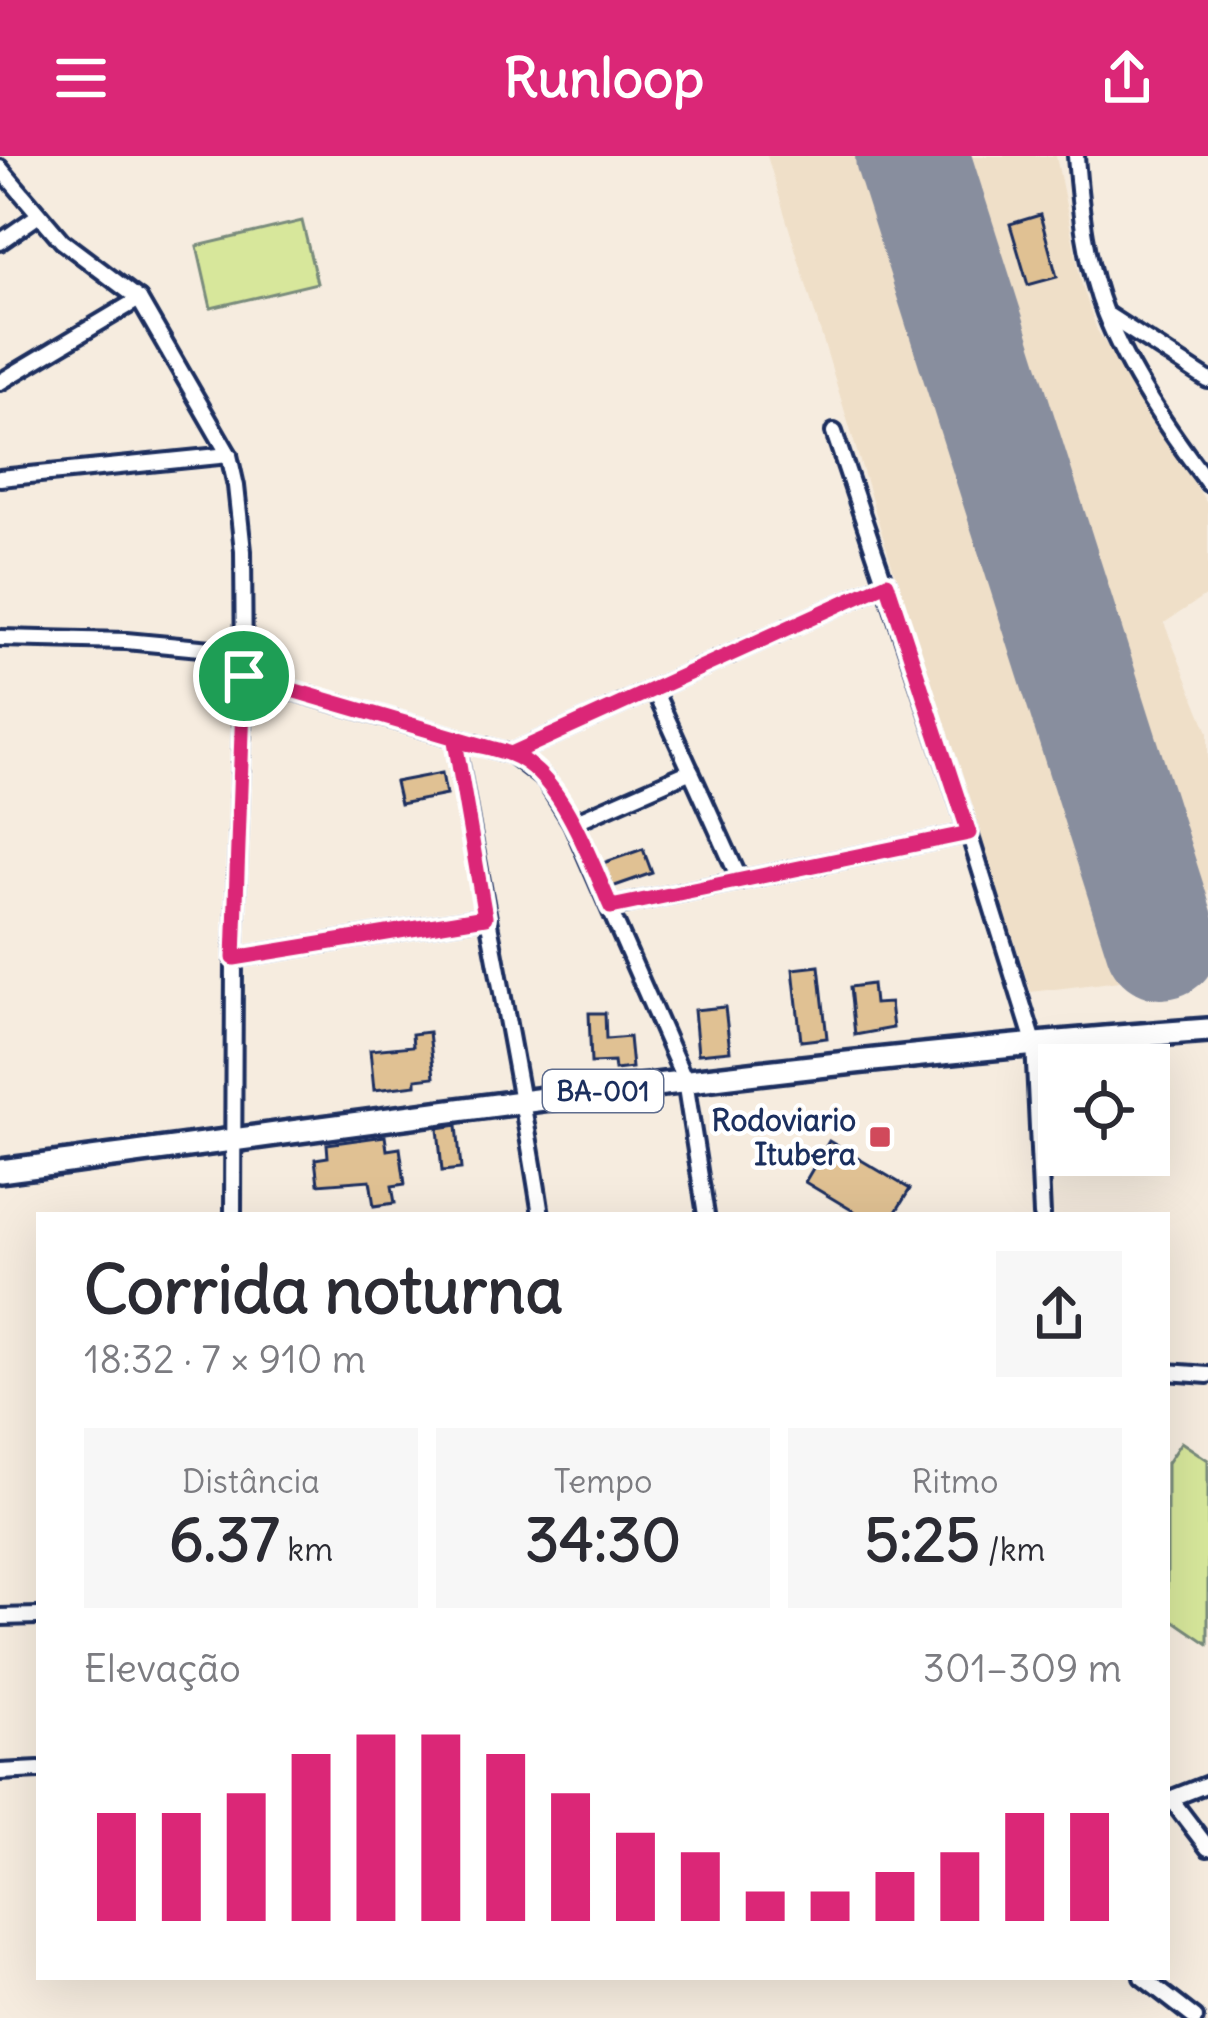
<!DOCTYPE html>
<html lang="pt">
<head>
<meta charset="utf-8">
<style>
  body { margin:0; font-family:Delius,sans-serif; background:#f7f7f7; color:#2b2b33; height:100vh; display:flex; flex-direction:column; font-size:45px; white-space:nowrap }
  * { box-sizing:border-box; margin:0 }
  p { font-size:39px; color:#7c7c81 }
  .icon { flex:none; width:66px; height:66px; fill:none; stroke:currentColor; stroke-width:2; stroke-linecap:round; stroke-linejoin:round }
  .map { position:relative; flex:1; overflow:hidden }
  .side { position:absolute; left:36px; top:1056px; width:1134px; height:768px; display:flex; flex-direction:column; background:#fff; border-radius:0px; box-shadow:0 12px 48px #0002 }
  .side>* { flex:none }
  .tools { position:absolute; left:1038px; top:888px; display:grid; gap:24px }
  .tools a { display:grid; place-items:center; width:132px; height:132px; border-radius:0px; background:#fff; box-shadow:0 12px 48px #0002; font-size:60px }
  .pin { position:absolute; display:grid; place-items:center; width:102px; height:102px; color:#fff; margin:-51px; border:6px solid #fff; border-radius:50%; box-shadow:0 3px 12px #0007 }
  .round { display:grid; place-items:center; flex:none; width:126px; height:126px; border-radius:0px; background:#f7f7f7 }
  .head { display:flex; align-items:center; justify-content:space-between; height:204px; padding:0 48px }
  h1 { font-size:66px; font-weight:700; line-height:90px }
  .metrics { display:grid; grid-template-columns:repeat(3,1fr); gap:18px; height:204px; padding:12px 48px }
  .metrics div { display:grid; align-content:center; border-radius:0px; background:#f7f7f7; text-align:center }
  .metrics b { font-size:60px; font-weight:700 }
  .metrics small { font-size:33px; font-weight:400 }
  .metrics p { font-size:33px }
  .chart { height:336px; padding:24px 48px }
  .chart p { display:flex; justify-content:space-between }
  .chart svg { width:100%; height:216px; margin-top:12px; stroke:#db2777; stroke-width:6 }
  header { display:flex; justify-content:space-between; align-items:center; height:156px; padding:0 48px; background:#db2777; color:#fff; font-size:54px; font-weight:700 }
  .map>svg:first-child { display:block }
  .built { fill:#efdfc8 }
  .green { fill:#d7e79b; stroke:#798b7c; stroke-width:3 }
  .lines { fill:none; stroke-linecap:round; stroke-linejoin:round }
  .runway { stroke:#888e9e; stroke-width:114 }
  .building { fill:#e0c193; stroke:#1b2f5e; stroke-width:3 }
  .minor-casing { stroke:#1b2f5e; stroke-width:22 }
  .primary-casing { stroke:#1b2f5e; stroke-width:30 }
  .minor { stroke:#fff; stroke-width:14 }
  .primary { stroke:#fff; stroke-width:21 }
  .route-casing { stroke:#fff; stroke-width:24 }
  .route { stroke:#db2777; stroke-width:15 }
  .poi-dot { fill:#d1495b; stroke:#fff; stroke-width:4.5 }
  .labels { text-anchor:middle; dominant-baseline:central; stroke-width:9; stroke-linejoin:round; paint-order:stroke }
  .shield { fill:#fff; stroke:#5f6d8e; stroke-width:3 }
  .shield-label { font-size:27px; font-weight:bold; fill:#1b2f5e }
  .poi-label { font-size:30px; font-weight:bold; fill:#1b2f5e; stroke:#fff; text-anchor:end }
</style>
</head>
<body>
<header><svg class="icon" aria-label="menu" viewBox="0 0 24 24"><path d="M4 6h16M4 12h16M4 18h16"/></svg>Runloop<svg class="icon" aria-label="share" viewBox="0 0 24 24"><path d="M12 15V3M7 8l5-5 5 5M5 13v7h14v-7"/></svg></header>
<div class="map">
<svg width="1208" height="1862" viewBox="0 0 1208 1862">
  <rect width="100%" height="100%" fill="#f6ecdf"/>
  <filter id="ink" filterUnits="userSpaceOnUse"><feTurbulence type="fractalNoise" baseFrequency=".00833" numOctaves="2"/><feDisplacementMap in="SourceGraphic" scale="24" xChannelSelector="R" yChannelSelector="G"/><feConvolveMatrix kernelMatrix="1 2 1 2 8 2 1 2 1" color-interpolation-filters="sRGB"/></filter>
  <g filter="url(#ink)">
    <path class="built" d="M767 0H1056L1082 129 1097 174 1208 349V438L1164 467 1208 576V814L1031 836 883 381Z"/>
    <g class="green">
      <path d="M302 65 317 127 211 152 197 90Z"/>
      <path d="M1181 1286 1208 1304V1488L1167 1460V1307Z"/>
    </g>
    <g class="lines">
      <path class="runway" d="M912 0 1162 786"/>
    </g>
    <g class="building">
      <path d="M1040 59 1057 121 1028 129 1010 68Z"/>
      <path d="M442 617 446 639 400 648 395 626Z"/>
      <path d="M643 693 652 717 612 731 603 707Z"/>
      <path d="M819 810 827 882 801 885 793 813Z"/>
      <path d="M872 828 874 848 890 847 893 872 855 879 850 831Z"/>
      <path d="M725 851 730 895 698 898 694 854Z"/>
      <path d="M589 857H605L606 883 629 881 632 912 615 914 614 906 591 907Z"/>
      <path d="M429 876 434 921 416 923V929L374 934 370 894 413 890 412 878Z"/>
      <path d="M457 969 461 1013 442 1015 438 972Z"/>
      <path d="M385 980 387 994 400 992 405 1028 392 1030 395 1047 374 1050 370 1024 318 1028 315 1003 328 1001 327 988Z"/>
      <path d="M829 985 910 1033 894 1059H860L805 1026Z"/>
    </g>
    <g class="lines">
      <g class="minor-casing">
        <g id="minor">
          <path d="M1076 0C1080 52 1086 108 1105 157 1129 218 1169 275 1208 327"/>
          <path d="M0 12 62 85 139 143 229 299 236 330 243 395 244 521 234 802 233 1059"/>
          <path d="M0 86 39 59"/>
          <path d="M1106 158 1208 224"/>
          <path d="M0 226 139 143"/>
          <path d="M834 276 969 677 1034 886 1042 1059"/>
          <path d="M0 322 229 299"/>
          <path d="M0 482 126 485 243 496"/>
          <path d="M244 521 511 598 545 624 572 667 685 925 706 1059"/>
          <path d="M654 534 740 724"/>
          <path d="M456 585C482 743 517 900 541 1059"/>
          <path d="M511 598 887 427"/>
          <path d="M572 667 691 615"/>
          <path d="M611 751 969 677"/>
          <path d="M234 802 485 761"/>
          <path d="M1167 1216 1208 1219"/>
          <path d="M0 1461 39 1460"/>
          <path d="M0 1616 39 1614"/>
          <path d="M1170 1642 1208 1692"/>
          <path d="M1167 1644 1208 1628"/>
          <path d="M1142 1821 1195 1862"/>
        </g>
      </g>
      <g class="primary-casing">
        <path id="primary" d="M0 1015C402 962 803 903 1208 874"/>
      </g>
      <use href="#minor" class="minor"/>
      <use href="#primary" class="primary"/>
    </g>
  </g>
  <g class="lines" filter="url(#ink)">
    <g class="route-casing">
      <path id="route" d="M244 520 234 802 485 761 455 585C473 589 493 591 510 598 561 617 590 704 611 751L969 677 887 427 511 598 244 520"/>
    </g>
    <use href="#route" class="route"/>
  </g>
  <rect class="poi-dot" x="868" y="969" width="24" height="24" rx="6"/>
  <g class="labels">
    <rect class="shield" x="543" y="914" width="120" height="42" rx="9"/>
    <g class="shield-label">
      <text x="603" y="935">BA-001</text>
    </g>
    <g class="poi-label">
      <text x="856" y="964">Rodoviario<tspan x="856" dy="34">Itubera</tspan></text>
    </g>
  </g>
</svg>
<div class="tools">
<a><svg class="icon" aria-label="locate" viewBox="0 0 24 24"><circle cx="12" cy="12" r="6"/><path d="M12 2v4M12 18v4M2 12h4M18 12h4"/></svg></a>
</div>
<div class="pin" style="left:244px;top:520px;background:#1e9e55"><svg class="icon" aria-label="arrive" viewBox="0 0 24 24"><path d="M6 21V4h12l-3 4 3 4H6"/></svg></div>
<section class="side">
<div class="head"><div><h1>Corrida noturna</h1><p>18:32 · 7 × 910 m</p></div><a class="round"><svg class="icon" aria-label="share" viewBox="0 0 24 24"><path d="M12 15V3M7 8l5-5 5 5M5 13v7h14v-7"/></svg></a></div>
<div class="metrics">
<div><p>Distância</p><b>6.37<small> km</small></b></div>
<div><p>Tempo</p><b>34:30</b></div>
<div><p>Ritmo</p><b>5:25<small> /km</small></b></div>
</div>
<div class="chart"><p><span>Elevação</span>301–309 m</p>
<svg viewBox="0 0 160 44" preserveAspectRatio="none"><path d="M5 44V22M15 44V22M25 44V18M35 44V10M45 44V6M55 44V6M65 44V10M75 44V18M85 44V26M95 44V30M105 44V38M115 44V38M125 44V34M135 44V30M145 44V22M155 44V22"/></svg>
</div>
</section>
</div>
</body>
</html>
